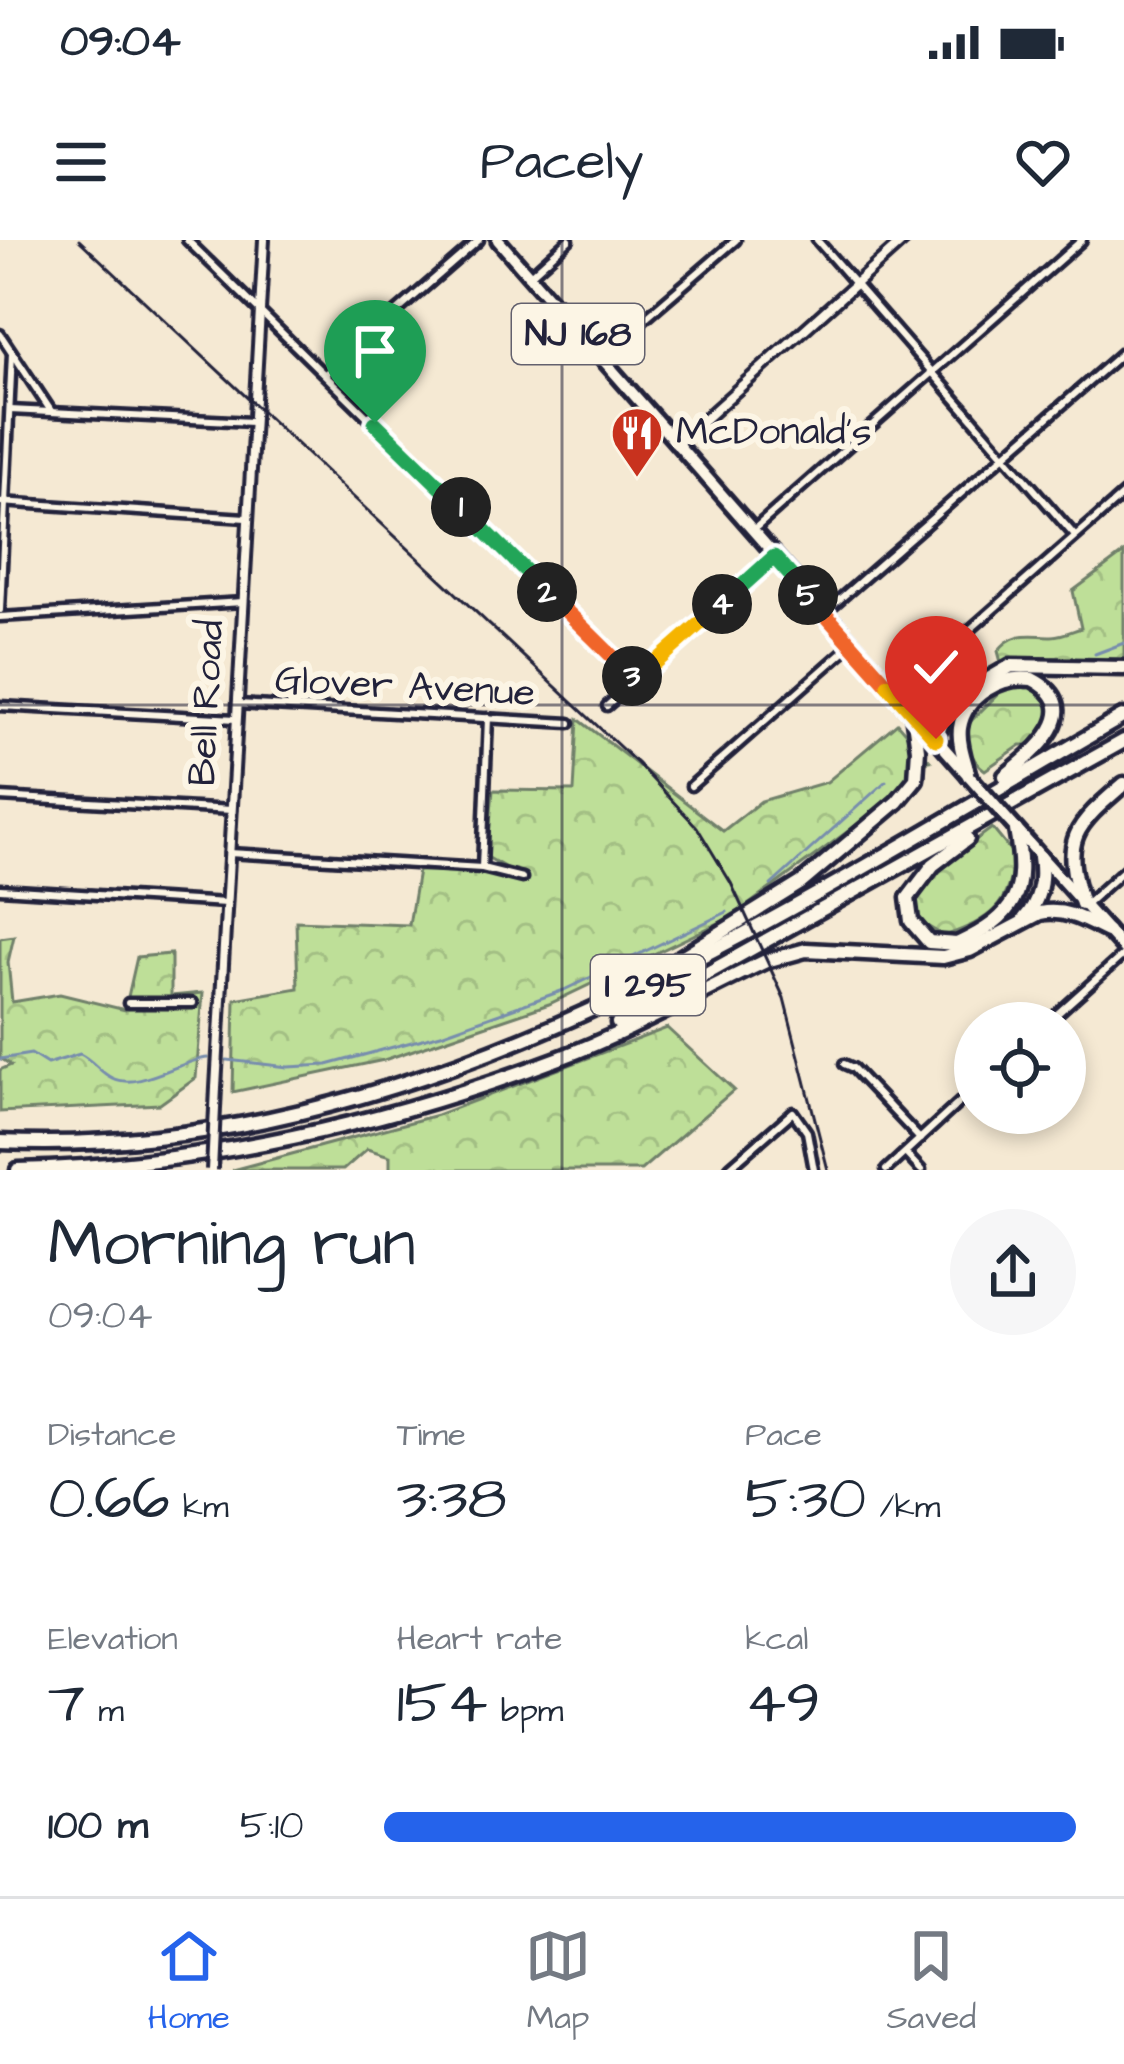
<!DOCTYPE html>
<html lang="en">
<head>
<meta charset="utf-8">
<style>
  body { margin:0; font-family:"Architects Daughter",sans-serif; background:#f6f6f7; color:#1f2937; height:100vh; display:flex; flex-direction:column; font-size:45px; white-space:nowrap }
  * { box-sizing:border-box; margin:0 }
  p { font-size:39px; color:#747a83 }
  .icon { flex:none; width:66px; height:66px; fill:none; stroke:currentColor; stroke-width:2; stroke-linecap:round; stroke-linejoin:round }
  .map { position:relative; height:930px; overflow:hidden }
  .drawer { display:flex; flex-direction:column; background:#fff; flex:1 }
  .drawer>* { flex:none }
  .tools { position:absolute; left:954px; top:762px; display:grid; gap:24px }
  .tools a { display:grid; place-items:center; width:132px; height:132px; border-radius:50%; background:#fff; box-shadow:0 6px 18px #0003; font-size:60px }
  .pin { position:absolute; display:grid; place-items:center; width:102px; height:102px; color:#fff; margin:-123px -51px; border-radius:50% 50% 50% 0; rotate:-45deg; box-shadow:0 0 12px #0007 }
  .pin .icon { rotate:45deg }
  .km { position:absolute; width:60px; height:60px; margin:-30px; border-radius:50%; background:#222; color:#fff; font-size:33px; line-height:60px; text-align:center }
  .round { display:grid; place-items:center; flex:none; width:126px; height:126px; border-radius:63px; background:#f6f6f7 }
  .overview { display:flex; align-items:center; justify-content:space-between; height:204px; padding:0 48px }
  h1 { font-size:66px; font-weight:600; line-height:90px }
  .figures { display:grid; grid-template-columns:repeat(3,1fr); gap:18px; height:204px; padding:12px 48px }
  .figures div { display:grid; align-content:center }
  .figures b { font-size:60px; font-weight:600 }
  .figures small { font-size:33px; font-weight:400 }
  .figures p { font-size:33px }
  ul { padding:0 48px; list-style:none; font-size:39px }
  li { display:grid; grid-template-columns:192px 144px 1fr; align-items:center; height:90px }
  li i { height:30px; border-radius:15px; background:#2563eb }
  .status { display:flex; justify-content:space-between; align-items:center; height:84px; padding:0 60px; background:#fff; direction:ltr }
  .status svg { height:33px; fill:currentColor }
  header { display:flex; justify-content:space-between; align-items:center; height:156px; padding:0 48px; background:#fff; font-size:54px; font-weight:600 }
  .menu { display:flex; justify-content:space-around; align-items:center; height:168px; border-top:3px solid #e0e1e3; background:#fff; font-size:33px; color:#747a83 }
  .menu a { display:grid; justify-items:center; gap:6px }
  .menu .selected { color:#2563eb }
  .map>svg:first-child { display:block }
  .forest { fill:url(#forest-crowns); stroke:#70806a; stroke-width:3 }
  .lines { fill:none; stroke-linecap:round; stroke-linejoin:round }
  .stream { stroke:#778dad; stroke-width:3 }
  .minor-casing { stroke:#22223b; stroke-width:15 }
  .tertiary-casing { stroke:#22223b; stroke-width:16 }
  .primary-casing { stroke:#22223b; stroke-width:20 }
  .motorway-casing { stroke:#22223b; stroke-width:21 }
  .minor { stroke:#fcf5e5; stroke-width:6 }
  .tertiary { stroke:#fcf5e5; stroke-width:8 }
  .primary { stroke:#fcf5e5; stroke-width:10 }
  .motorway { stroke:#fcf5e5; stroke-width:12 }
  .rail { stroke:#22223b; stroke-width:3 }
  .tertiary-bridge-casing { stroke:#22223b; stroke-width:16; stroke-linecap:butt }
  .primary-bridge-casing { stroke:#22223b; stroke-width:20; stroke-linecap:butt }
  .tertiary-bridge { stroke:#fcf5e5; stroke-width:8 }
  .primary-bridge { stroke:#fcf5e5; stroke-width:10 }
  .split-1-casing { stroke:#fff; stroke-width:24 }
  .split-2-casing { stroke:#fff; stroke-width:24 }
  .split-3-casing { stroke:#fff; stroke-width:24 }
  .split-4-casing { stroke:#fff; stroke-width:24 }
  .split-5-casing { stroke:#fff; stroke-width:24 }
  .split-6-casing { stroke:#fff; stroke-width:24 }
  .split-7-casing { stroke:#fff; stroke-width:24 }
  .split-1 { stroke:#22a559; stroke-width:15 }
  .split-2 { stroke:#22a559; stroke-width:15 }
  .split-3 { stroke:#f0652b; stroke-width:15 }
  .split-4 { stroke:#f5b400; stroke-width:15 }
  .split-5 { stroke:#22a559; stroke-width:15 }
  .split-6 { stroke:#f0652b; stroke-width:15 }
  .split-7 { stroke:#f5b400; stroke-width:15 }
  .grid { fill:none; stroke:#22223b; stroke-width:3; stroke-opacity:0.55 }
  .labels { text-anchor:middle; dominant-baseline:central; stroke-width:12; stroke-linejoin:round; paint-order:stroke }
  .shield { fill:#fcf5e5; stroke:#63616e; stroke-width:3 }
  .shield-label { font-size:36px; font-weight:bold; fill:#22223b }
  .poi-label { font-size:39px; fill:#22223b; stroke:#fcf5e5; text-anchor:start }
  .street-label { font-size:39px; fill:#22223b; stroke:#fcf5e5 }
</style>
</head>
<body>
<div class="status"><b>09:04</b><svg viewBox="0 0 49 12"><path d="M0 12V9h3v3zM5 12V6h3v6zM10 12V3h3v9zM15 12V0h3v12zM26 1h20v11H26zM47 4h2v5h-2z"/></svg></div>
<header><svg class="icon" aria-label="menu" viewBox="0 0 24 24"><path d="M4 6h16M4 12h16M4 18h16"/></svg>Pacely<svg class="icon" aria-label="heart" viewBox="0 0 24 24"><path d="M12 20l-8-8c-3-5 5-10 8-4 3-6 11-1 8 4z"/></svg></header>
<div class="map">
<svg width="1124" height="930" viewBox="0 0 1124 930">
  <defs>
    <pattern id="forest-crowns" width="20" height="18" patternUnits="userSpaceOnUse" patternTransform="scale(3)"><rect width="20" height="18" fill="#bedf98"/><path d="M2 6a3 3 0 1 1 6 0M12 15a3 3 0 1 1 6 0" fill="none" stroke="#a3bf84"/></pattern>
  </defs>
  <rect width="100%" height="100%" fill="#f5e9d3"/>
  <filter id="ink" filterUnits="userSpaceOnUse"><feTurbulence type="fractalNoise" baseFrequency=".00833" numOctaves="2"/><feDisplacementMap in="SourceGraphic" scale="24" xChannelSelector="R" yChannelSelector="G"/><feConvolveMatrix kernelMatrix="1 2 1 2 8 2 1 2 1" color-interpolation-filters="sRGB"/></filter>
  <g filter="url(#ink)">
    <g class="forest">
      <path d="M1124 313V419L1053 418 1025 444 1045 452 1055 472 1035 505H1021L985 530C968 518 967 504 968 484L1007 445 998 411C1014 390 1030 396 1052 396 1062 396 1072 391 1081 388L1073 351Z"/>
      <path d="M578 479 723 591 761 561 827 542 897 483 930 521 917 523 904 550 733 676 549 764 384 820 233 852 235 759 298 748 296 681 409 685 418 631H511L487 617 493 550 574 551Z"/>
      <path d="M992 588 1014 615C1010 666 991 680 944 696L917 680 916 655 955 615Z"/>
      <path d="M14 696 8 722 12 762 60 754 125 770 137 717 171 714V756L203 753 196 838 160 864 0 872V830L11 825 0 818V698Z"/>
      <path d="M667 788 734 850 641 930H390V916L367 909 343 930H232L437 875Z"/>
    </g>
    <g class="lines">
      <g class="stream">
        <path d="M1095 414 1124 403"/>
        <path d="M771 645 886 541"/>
        <path d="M0 819 31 814 47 824 80 814C93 820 99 832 112 838 139 851 180 820 208 818"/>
        <path d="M227 820 288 827 327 825 441 794 564 750 727 672"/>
      </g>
      <g class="minor-casing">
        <g id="minor">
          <path d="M187 0 636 440"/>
          <path d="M817 0 1075 296"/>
          <path d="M529 36 569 0"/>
          <path d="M0 94 51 171"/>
          <path d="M602 115 736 0"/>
          <path d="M325 134 479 0"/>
          <path d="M10 170 252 182"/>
          <path d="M0 262 246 278"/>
          <path d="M752 291 1082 0"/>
          <path d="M0 370 12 113"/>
          <path d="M824 373 1124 111"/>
          <path d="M0 377 243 362"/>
          <path d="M897 454 1124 254"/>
          <path d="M238 464 570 483"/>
          <path d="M0 466 236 479"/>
          <path d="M607 466 774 318"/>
          <path d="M691 546 852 404"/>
          <path d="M0 557 232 570"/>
          <path d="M229 613 482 628 522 638"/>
          <path d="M482 628 488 478"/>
          <path d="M0 649 226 663"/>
          <path d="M1084 666 1124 630"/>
          <path d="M128 763H193"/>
          <path d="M1047 783 1124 714"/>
          <path d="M844 824 853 828 920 899"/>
          <path d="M905 913 921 930"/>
          <path d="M730 927 793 872 807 892 814 930"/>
          <path d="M886 930 975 848"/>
        </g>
      </g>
      <g class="tertiary-casing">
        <g id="tertiary">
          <path d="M676 205 904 0"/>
          <path d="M216 848 264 0"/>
        </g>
      </g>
      <g class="primary-casing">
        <g id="primary">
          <path d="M498 0 967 534"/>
          <path d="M1008 580 1124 709"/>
        </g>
      </g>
      <g class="motorway-casing">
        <g id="motorway">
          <path d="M904 463 949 462 1011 426 1124 428"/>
          <path d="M936 499 949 462"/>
          <path d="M969 536C965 521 958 503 960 488 965 455 1001 435 1032 439 1090 469 1034 513 1005 536"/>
          <path d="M967 599 933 625 908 658 911 681 929 702 957 704C1017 676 1028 652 1016 590"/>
          <path d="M1082 664C1061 598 1074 587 1124 544"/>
          <path d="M1024 679C1040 661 1044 641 1040 617"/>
          <path d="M659 731 801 643 897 562 916 539 918 509 913 473"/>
          <path d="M618 783 1124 501"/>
          <path d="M0 902C418 921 778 675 1124 476"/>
          <path d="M18 930C202 926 388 883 560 818 631 791 698 753 766 721L806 710 943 717 970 710 1040 673C1065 668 1085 680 1107 691"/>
        </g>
      </g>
      <use href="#minor" class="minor"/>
      <use href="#tertiary" class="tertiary"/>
      <use href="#primary" class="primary"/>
      <use href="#motorway" class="motorway"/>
      <path class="rail" d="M79 0 637 523 697 587 731 643 784 758 828 930"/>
      <g class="tertiary-bridge-casing">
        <path id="tertiary-bridge" d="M212 930 216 848"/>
      </g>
      <g class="primary-bridge-casing">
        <path id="primary-bridge" d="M969 536 1008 580"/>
      </g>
      <use href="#tertiary-bridge" class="tertiary-bridge"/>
      <use href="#primary-bridge" class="primary-bridge"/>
    </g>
  </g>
  <g class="lines" filter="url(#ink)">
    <g class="split-1-casing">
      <path id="split-1" d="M375 183 461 267"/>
    </g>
    <g class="split-2-casing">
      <path id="split-2" d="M461 267 547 352"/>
    </g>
    <g class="split-3-casing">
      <path id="split-3" d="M547 352 632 436"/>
    </g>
    <g class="split-4-casing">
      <path id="split-4" d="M632 436 636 440 722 364"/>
    </g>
    <g class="split-5-casing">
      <path id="split-5" d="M722 364 774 317 808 355"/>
    </g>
    <g class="split-6-casing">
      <path id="split-6" d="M808 355 888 445"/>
    </g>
    <g class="split-7-casing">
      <path id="split-7" d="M888 445 936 499"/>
    </g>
    <use href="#split-1" class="split-1"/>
    <use href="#split-2" class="split-2"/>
    <use href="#split-3" class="split-3"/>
    <use href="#split-4" class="split-4"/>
    <use href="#split-5" class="split-5"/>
    <use href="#split-6" class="split-6"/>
    <use href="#split-7" class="split-7"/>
  </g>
  <path class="grid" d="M562 0V930M0 465H1124"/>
  <defs>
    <g id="restaurant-pin" transform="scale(2.7)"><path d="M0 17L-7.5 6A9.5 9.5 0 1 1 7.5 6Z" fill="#c8321e" stroke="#fcf5e5"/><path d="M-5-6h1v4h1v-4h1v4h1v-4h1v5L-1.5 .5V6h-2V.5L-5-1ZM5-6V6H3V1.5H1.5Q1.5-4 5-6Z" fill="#fff"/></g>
  </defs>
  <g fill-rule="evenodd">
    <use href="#restaurant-pin" x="637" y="193"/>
  </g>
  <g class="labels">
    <g class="shield">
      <rect x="512" y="64" width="132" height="60" rx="9"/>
      <rect x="591" y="715" width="114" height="60" rx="9"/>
    </g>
    <g class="shield-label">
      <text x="578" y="94">NJ 168</text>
      <text x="648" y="745">I 295</text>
    </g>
    <g class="poi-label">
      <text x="676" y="193">McDonald's</text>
    </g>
    <g class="street-label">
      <text transform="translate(405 447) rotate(3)">Glover Avenue</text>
      <text transform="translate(207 463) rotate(-87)">Bell Road</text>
    </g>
  </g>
</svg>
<div class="tools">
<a><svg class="icon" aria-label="locate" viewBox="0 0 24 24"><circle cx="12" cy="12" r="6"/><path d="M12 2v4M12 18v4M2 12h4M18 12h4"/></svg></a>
</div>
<div class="pin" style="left:375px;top:183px;background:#1e9e55"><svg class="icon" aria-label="arrive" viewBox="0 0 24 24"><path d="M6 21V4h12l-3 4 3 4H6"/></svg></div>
<div class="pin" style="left:936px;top:499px;background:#d93025"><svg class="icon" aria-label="check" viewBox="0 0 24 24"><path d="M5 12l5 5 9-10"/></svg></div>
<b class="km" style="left:461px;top:267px">1</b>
<b class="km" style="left:547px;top:352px">2</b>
<b class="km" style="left:632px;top:436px">3</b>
<b class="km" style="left:722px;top:364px">4</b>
<b class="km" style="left:808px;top:355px">5</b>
</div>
<section class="drawer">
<div class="overview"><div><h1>Morning run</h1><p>09:04</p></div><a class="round"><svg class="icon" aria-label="share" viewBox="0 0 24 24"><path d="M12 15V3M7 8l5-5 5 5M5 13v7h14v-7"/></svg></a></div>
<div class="figures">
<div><p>Distance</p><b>0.66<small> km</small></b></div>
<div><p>Time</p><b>3:38</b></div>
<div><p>Pace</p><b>5:30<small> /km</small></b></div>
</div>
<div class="figures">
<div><p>Elevation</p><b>7<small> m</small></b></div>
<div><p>Heart rate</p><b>154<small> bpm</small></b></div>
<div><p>kcal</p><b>49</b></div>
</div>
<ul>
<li><b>100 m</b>5:10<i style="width:100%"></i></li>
</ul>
</section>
<nav class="menu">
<a class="selected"><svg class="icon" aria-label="home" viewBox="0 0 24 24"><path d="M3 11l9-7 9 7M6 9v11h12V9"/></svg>Home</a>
<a><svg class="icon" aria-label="map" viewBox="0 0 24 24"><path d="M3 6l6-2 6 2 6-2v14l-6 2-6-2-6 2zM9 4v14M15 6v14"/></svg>Map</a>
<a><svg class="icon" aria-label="saved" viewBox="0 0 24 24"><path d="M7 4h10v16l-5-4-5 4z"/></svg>Saved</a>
</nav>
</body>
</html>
